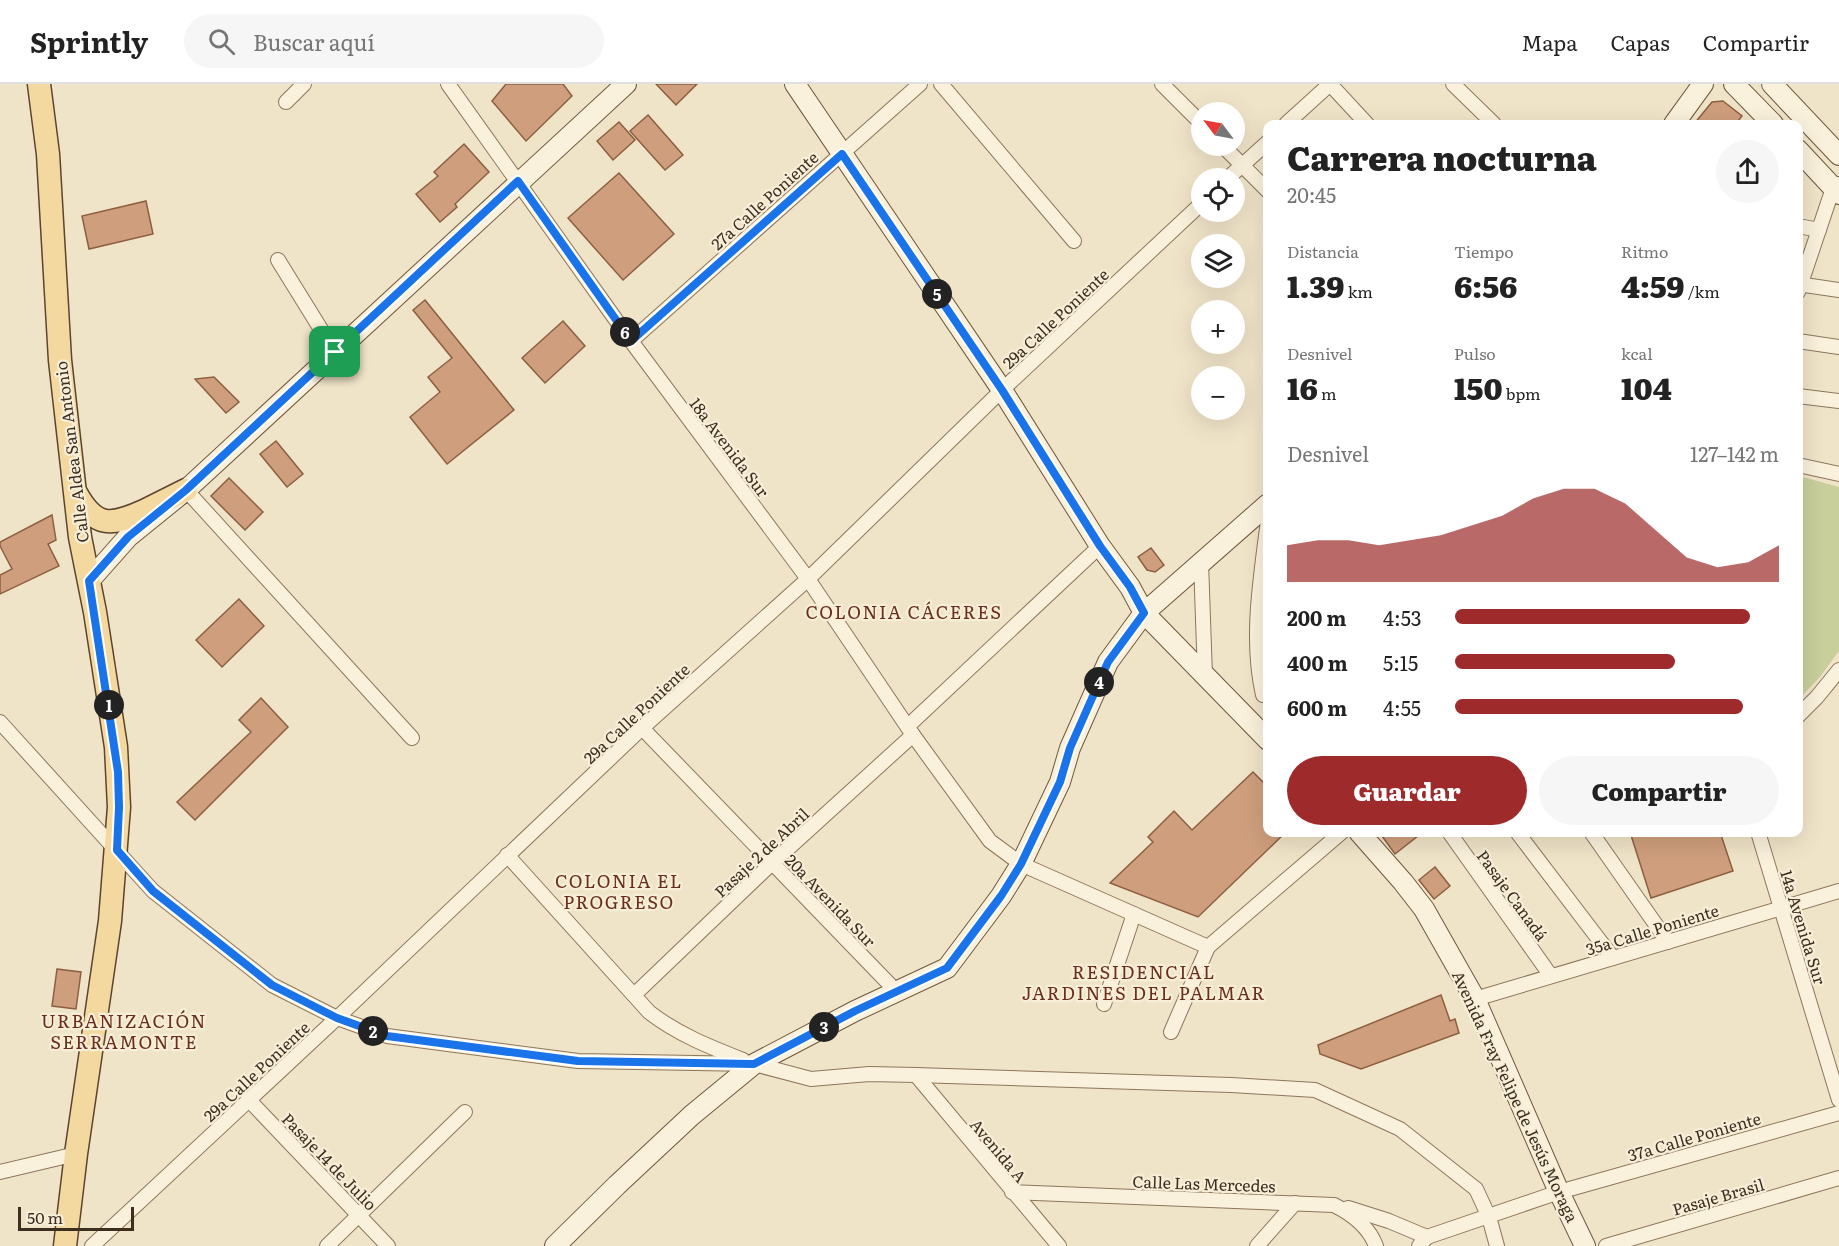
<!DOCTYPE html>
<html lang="es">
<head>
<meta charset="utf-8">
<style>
  body { margin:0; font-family:Literata,serif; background:#f6f6f6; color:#222; height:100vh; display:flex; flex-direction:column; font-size:22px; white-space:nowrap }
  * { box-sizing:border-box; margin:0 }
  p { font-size:20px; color:#767676 }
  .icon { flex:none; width:33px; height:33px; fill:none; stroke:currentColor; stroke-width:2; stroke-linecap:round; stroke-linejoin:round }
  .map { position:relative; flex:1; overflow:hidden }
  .sheet { position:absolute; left:1263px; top:36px; width:540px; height:717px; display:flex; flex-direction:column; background:#fff; border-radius:12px; box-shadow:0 6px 24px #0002 }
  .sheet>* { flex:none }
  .needle { width:39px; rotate:302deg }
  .fabs { position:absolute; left:1191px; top:18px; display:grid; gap:12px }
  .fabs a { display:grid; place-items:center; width:54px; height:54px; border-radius:50%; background:#fff; box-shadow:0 6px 24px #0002; font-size:30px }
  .scale { position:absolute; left:18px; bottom:15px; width:116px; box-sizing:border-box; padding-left:6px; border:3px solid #3d2e20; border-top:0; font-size:16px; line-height:21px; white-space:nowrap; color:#3d2e20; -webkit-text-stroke:4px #f7eed8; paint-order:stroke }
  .pin { position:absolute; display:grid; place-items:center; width:51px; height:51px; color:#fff; margin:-26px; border-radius:12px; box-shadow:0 3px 9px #0006 }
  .km { position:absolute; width:30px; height:30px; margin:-15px; border-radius:50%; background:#222; color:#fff; font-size:16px; line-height:30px; text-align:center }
  .round { display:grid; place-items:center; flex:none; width:63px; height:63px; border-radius:32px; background:#f6f6f6 }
  .headline { display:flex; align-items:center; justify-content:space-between; height:102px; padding:0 24px }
  h1 { font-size:33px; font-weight:800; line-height:45px }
  .metrics { display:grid; grid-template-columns:repeat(3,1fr); gap:9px; height:102px; padding:6px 24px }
  .metrics div { display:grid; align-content:center }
  .metrics b { font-size:30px; font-weight:800 }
  .metrics small { font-size:16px; font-weight:400 }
  .metrics p { font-size:16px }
  .chart { height:168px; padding:12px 24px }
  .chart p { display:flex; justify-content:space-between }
  .chart svg { width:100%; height:108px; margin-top:6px; fill:#9e2a2b; opacity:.7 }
  .cta { display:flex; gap:12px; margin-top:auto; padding:12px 24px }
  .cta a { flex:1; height:69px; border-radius:36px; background:#9e2a2b; color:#fff; font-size:24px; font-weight:800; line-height:69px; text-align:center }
  .cta a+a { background:#f6f6f6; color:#222 }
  ul { padding:0 24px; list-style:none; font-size:20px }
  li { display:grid; grid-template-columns:96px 72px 1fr; align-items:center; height:45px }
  li i { height:15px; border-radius:8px; background:#9e2a2b }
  header { display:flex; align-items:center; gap:36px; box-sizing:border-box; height:84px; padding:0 30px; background:#fff; border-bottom:2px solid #e0e0e0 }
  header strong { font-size:28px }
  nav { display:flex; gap:33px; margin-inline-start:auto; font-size:21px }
  .search { width:420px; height:54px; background:#f6f6f6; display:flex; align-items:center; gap:15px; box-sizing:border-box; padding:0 21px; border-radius:33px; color:#767676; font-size:22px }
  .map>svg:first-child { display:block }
  .green { fill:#c9cf9b }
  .building { fill:#cf9f7d; stroke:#8d5f41; stroke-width:1.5 }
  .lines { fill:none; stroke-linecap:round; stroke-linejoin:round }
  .street-casing { stroke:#8d765c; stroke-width:16 }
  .secondary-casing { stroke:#6f573f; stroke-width:22 }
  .primary-casing { stroke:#5b4430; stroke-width:25 }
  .street { stroke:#faf1dc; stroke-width:14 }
  .secondary { stroke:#faf1dc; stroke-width:20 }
  .primary { stroke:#f3d9a0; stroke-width:22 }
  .route-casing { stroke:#fff; stroke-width:12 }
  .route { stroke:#1a73e8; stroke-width:8 }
  .labels { text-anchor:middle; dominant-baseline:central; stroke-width:4.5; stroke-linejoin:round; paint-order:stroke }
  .street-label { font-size:16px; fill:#3d2e20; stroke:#f7eed8 }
  .neighbourhood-label { font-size:18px; letter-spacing:1.5px; fill:#6b2e1e; stroke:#f7eed8 }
</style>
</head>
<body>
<header>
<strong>Sprintly</strong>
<div class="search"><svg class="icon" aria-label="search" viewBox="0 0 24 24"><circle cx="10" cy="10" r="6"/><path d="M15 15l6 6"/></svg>Buscar aquí</div>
<nav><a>Mapa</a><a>Capas</a><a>Compartir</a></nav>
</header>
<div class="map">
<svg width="1839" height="1162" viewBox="0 0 1839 1162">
  <rect width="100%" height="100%" fill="#f0e4c8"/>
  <path class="green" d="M1799 392 1839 403V567L1820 593 1799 615Z"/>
  <g class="building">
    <path d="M506 0H563L572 12 526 57 492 17Z"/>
    <path d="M656 0H697L676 21Z"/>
    <path d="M1723 17 1742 32 1736 40H1694L1712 18Z"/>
    <path d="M648 31 683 71 665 86 630 47Z"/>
    <path d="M619 38 635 56 613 76 597 57Z"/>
    <path d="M464 60 489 88 455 120 457 123 440 138 416 110 438 92 434 88Z"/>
    <path d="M619 89 674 150 623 196 568 134Z"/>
    <path d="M146 117 153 150 89 165 82 132Z"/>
    <path d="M425 216 514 326 447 380 410 333 440 308 428 293 452 274 413 226Z"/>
    <path d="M563 237 585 262 545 299 522 274Z"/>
    <path d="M214 293 239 318 226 329 195 295Z"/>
    <path d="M276 357 303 390 287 403 260 370Z"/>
    <path d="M229 394 263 428 245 446 211 412Z"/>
    <path d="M52 431 56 456 48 460 59 482 0 510V491L12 485 0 462V458Z"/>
    <path d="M1151 464 1164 481 1155 488 1147 486 1138 473Z"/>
    <path d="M239 515 264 542 222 583 196 556Z"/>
    <path d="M261 614 288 643 195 736 177 718 251 648 239 636Z"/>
    <path d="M1253 688 1268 703V748H1286L1198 833 1110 799 1153 758 1148 753 1174 727 1192 746Z"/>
    <path d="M1379 748H1423L1395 770Z"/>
    <path d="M1630 748H1720L1733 787 1651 814Z"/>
    <path d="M1435 783 1450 802 1434 815 1419 796Z"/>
    <path d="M57 885 81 888 76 925 52 922Z"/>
    <path d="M1441 911 1450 937 1455 935 1459 949 1361 985 1320 970 1318 961Z"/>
  </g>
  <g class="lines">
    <g class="street-casing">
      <g id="street">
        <path d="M448 0 631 257 808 495 913 651 990 757 1021 780 1208 863 1342 748"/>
        <path d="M941 0 1074 157"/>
        <path d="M1162 0 1202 40"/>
        <path d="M1330 0 1367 40"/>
        <path d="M1453 0 1494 40"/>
        <path d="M286 18 304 0"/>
        <path d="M1286 40 1330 0"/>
        <path d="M1223 62 1268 107"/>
        <path d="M1228 94 1268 58"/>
        <path d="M1798 142 1819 146"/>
        <path d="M278 176 335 268"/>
        <path d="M1798 200 1839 206"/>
        <path d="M1798 208 1833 104 1837 100"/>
        <path d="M631 257 920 0"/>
        <path d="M1798 257 1839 263"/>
        <path d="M1798 312 1839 317"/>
        <path d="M1798 381 1839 390"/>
        <path d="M186 406 412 654"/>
        <path d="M1201 478 1205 592"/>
        <path d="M1263 611C1250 554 1261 493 1268 436"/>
        <path d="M1798 632 1817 613 1839 586"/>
        <path d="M0 638 153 807 272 901 337 934 387 952 578 977 754 980 811 995 869 990 916 991 1231 1001 1315 1006 1400 1045 1476 1105 1489 1133 1497 1162"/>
        <path d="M908 642 1100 462"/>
        <path d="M642 644 896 907"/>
        <path d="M1449 748 1551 892"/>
        <path d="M1517 748 1613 874"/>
        <path d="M1591 748 1668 858"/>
        <path d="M1758 748 1839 1016"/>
        <path d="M507 771 649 928C677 950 710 963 743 976"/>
        <path d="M634 911 772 779 913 651"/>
        <path d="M1475 915 1839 807"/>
        <path d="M1104 920 1134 830"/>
        <path d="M1171 948 1208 863"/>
        <path d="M916 991 1059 1162"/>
        <path d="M248 1015 388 1162"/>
        <path d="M0 1088 76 1070"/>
        <path d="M1012 1108 1334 1121C1352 1130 1369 1143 1376 1162"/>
        <path d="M1348 1124 1389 1137 1427 1153"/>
        <path d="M92 1162 337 934 642 644 808 495 1002 306 1202 119"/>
        <path d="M327 1162 465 1028"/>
        <path d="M1257 1162 1295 1119"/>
        <path d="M1419 1162 1427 1153 1559 1108 1839 1029"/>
        <path d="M1606 1162 1839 1094"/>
      </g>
    </g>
    <g class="secondary-casing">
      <g id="secondary">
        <path d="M795 0 1002 306 1100 462 1130 503 1144 529 1268 656"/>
        <path d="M1734 0 1773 40"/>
        <path d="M1772 0 1839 71"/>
        <path d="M1674 40 1703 0"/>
        <path d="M1798 66 1839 110"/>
        <path d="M89 497 128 453 186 406 626 0"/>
        <path d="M1359 748 1403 798 1424 825 1475 915 1559 1108 1585 1162"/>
        <path d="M555 1162 617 1101 692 1031 754 980 855 927 947 884 1001 812 1021 780 1060 698 1070 664 1108 578 1144 529 1268 420"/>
      </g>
    </g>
    <g class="primary-casing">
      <g id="primary">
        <path d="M39 0 48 70 60 276 80 453 95 528 116 663 119 723 110 837 76 1070 65 1162"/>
        <path d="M76 409C95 444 111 442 144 427 158 420 172 413 186 406"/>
      </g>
    </g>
    <use href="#street" class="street"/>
    <use href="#secondary" class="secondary"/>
    <use href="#primary" class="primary"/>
  </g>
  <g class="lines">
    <g class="route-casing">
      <path id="route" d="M842 70 1002 306 1100 462 1130 503 1144 529 1108 578 1070 664 1060 698 1021 780 1001 812 947 884 855 927 754 980 578 977 387 952 337 934 272 901 153 807 117 766 119 723 118 688 89 497 128 453 186 406 518 97 631 257Z"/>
    </g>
    <use href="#route" class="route"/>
  </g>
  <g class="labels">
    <g class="street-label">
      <text transform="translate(764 116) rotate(-42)">27a Calle Poniente</text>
      <text transform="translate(1055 234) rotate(-43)">29a Calle Poniente</text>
      <text transform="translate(730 363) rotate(53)">18a Avenida Sur</text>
      <text transform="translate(71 368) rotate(-97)">Calle Aldea San Antonio</text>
      <text transform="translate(636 629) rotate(-43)">29a Calle Poniente</text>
      <text transform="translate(761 768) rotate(-43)">Pasaje 2 de Abril</text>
      <text transform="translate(1513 811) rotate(54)">Pasaje Canadá</text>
      <text transform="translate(831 816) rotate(46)">20a Avenida Sur</text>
      <text transform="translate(1804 843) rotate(73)">14a Avenida Sur</text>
      <text transform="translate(1652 845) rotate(-17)">35a Calle Poniente</text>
      <text transform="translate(256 987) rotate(-43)">29a Calle Poniente</text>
      <text transform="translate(1516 1012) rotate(65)">Avenida Fray Felipe de Jesús Moraga</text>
      <text transform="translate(1694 1052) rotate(-16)">37a Calle Poniente</text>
      <text transform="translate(999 1066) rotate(50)">Avenida A</text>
      <text transform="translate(330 1077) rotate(46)">Pasaje 14 de Julio</text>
      <text transform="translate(1204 1099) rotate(2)">Calle Las Mercedes</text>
      <text transform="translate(1718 1112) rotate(-16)">Pasaje Brasil</text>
    </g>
    <g class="neighbourhood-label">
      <text x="904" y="527">COLONIA CÁCERES</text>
      <text x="619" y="796">COLONIA EL<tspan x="619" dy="21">PROGRESO</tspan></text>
      <text x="1144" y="887">RESIDENCIAL<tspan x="1144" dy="21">JARDINES DEL PALMAR</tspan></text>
      <text x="124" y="936">URBANIZACIÓN<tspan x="124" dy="21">SERRAMONTE</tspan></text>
    </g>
  </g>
</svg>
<div class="fabs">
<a><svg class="needle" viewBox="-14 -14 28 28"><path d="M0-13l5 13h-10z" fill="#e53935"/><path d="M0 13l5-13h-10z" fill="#767676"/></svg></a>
<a><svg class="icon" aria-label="locate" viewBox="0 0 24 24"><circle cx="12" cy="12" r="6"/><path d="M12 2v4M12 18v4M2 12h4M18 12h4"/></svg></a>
<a><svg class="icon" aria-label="layers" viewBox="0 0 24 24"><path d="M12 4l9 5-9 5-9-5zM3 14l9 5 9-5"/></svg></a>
<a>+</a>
<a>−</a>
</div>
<div class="scale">50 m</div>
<div class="pin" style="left:335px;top:268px;background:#1e9e55"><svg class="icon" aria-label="arrive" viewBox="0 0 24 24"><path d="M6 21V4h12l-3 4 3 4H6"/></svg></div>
<b class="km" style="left:109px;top:621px">1</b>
<b class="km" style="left:373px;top:947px">2</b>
<b class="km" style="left:824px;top:943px">3</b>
<b class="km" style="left:1099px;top:598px">4</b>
<b class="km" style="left:937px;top:210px">5</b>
<b class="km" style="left:625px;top:248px">6</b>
<section class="sheet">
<div class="headline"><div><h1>Carrera nocturna</h1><p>20:45</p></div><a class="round"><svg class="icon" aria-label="share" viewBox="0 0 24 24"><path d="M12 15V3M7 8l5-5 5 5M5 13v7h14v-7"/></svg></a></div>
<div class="metrics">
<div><p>Distancia</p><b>1.39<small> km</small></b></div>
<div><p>Tiempo</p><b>6:56</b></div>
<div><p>Ritmo</p><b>4:59<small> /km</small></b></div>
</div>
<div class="metrics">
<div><p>Desnivel</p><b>16<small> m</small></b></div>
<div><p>Pulso</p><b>150<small> bpm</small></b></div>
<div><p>kcal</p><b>104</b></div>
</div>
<div class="chart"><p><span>Desnivel</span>127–142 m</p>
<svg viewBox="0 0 160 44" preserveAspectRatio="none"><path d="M0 44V29L10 27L20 27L30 29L40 27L50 25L60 21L70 17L80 10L90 6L100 6L110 12L120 23L130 34L140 38L150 36L160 29V44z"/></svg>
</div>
<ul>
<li><b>200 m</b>4:53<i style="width:91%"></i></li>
<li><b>400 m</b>5:15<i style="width:68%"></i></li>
<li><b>600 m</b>4:55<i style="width:89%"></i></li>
</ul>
<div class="cta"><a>Guardar</a><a>Compartir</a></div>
</section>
</div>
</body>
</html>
